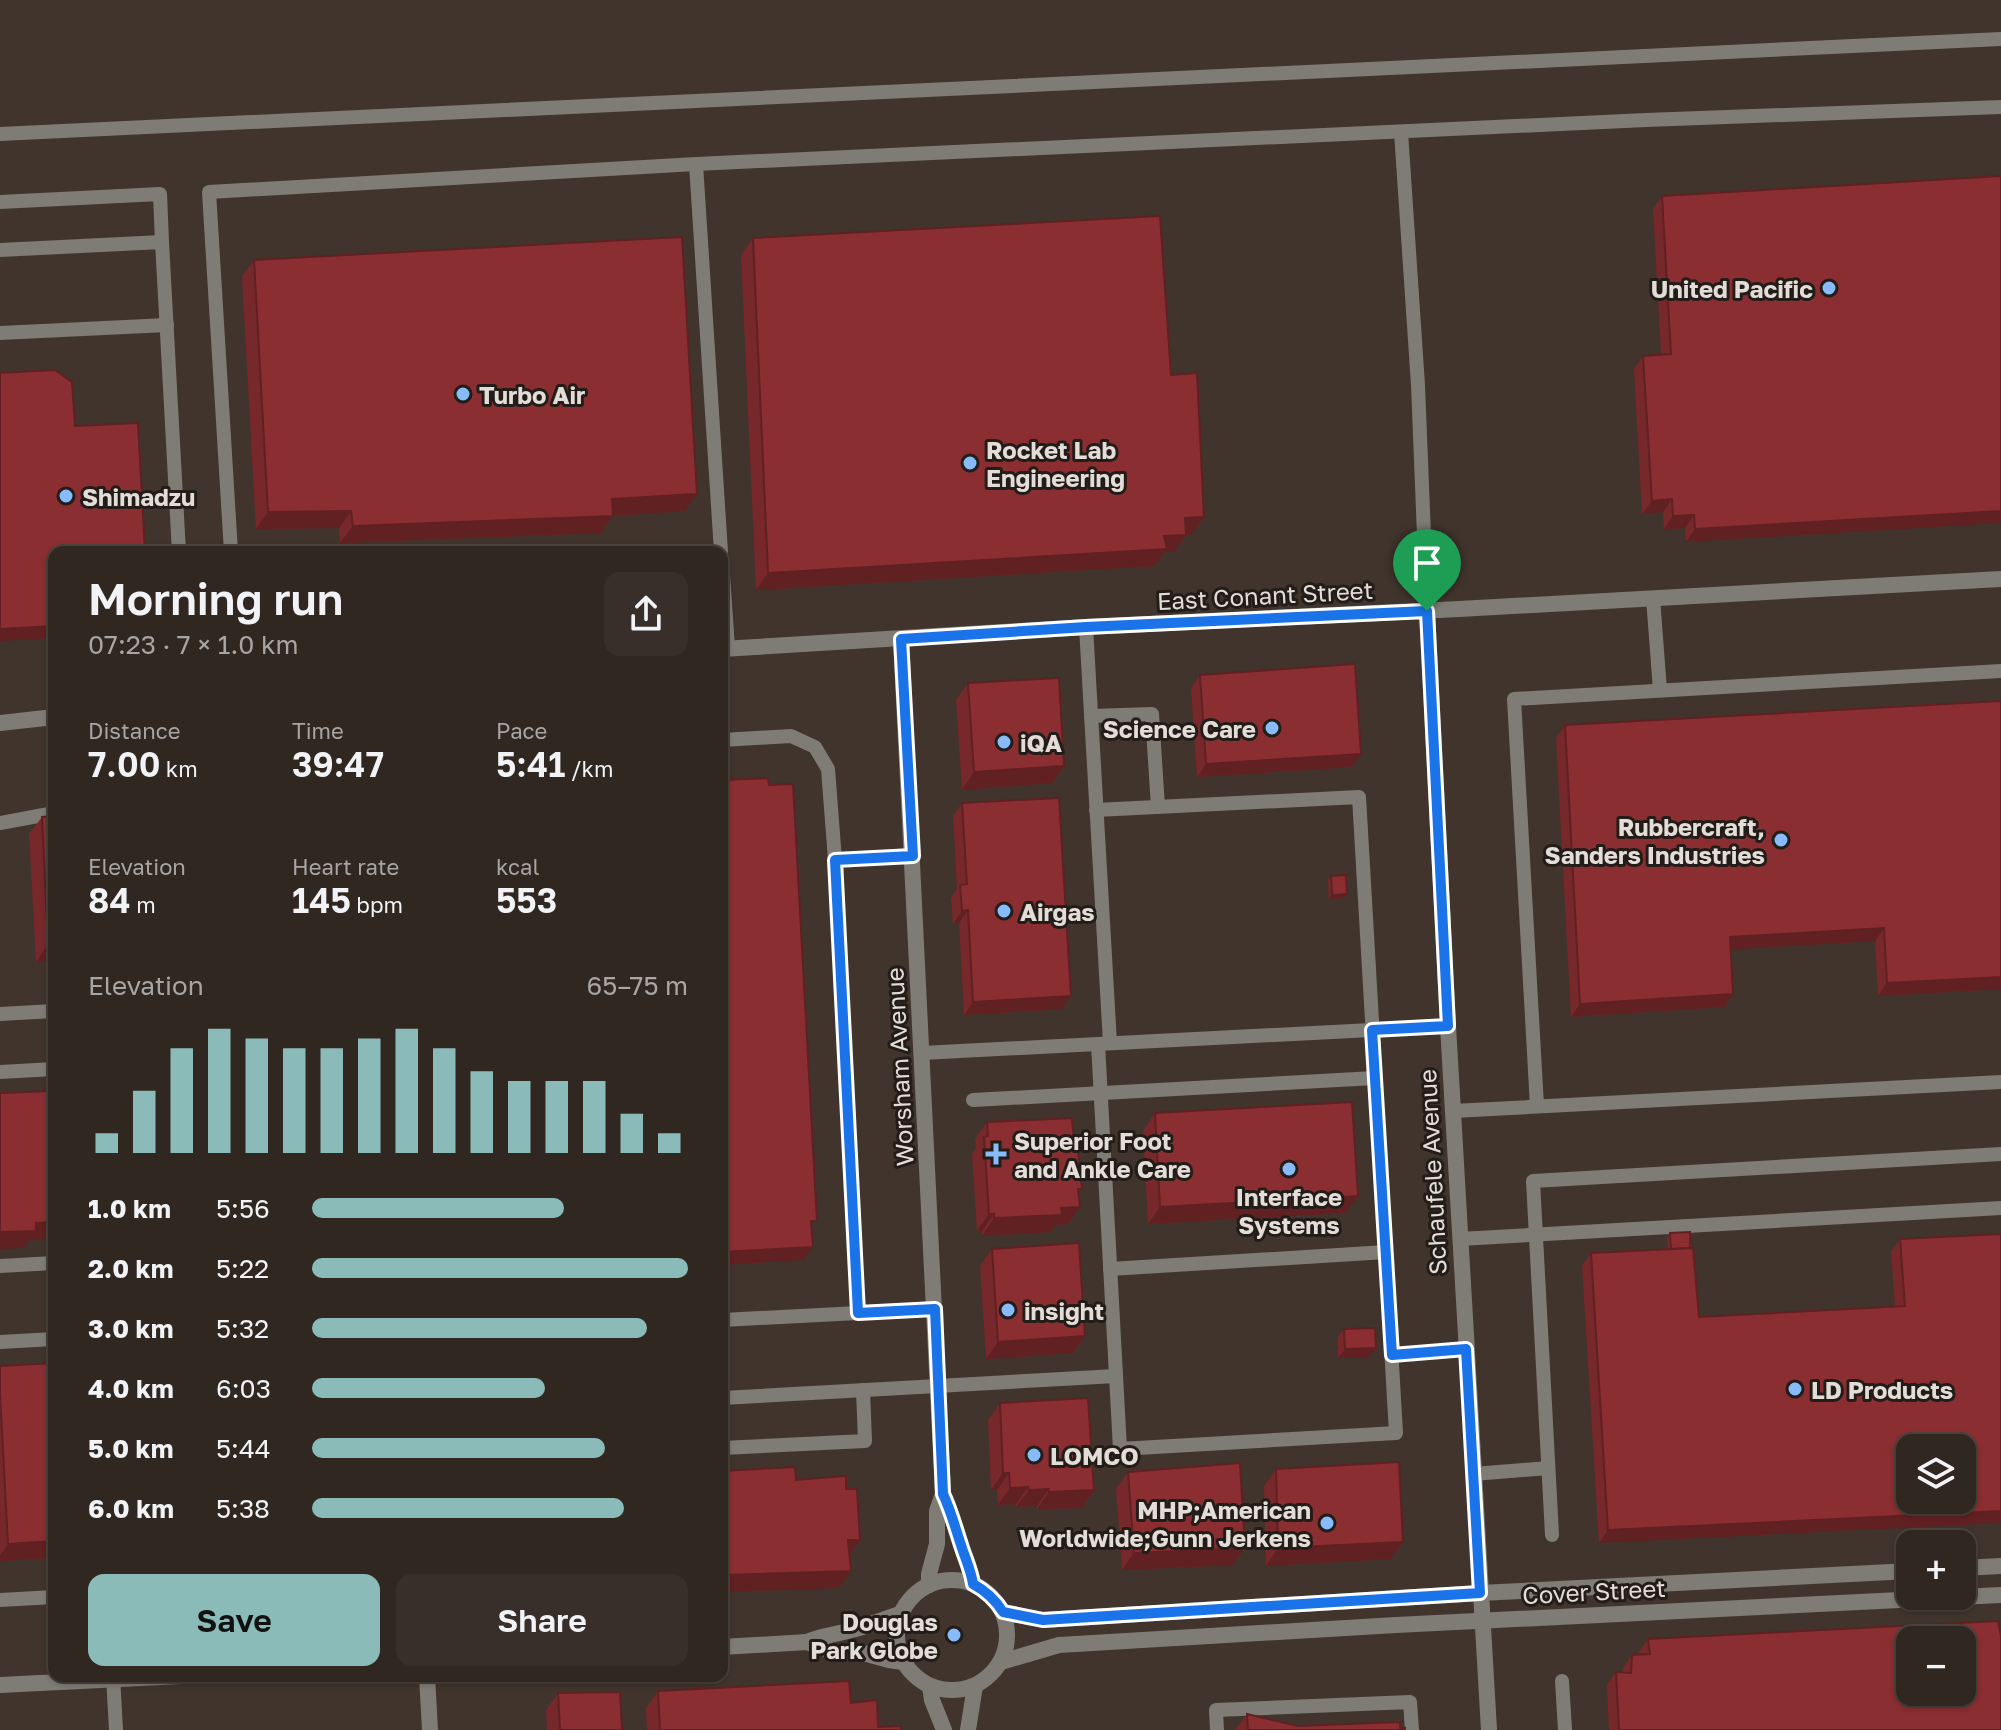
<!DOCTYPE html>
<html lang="en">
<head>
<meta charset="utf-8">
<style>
  body { margin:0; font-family:"Golos Text",sans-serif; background:#382f2a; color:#f1f3f6; height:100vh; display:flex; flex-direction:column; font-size:30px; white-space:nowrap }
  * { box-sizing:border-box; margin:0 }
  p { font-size:26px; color:#a8a5a5 }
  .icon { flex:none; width:44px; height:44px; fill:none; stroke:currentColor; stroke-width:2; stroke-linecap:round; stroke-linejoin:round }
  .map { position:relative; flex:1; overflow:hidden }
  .drawer { position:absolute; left:48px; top:546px; width:680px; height:1136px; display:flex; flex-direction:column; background:#302721; border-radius:16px; box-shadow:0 2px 6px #0004,0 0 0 2px #4b443f }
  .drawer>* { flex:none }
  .buttons { position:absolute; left:1896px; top:1434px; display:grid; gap:16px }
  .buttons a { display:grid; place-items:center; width:80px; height:80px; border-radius:16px; background:#302721; box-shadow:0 2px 6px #0004,0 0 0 2px #4b443f; font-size:40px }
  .pin { position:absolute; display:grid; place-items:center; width:68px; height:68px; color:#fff; margin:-82px -34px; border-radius:50% 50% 50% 0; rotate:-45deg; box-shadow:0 0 8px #0007 }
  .pin .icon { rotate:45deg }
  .round { display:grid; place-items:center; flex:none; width:84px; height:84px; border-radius:16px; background:#382f2a }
  .head { display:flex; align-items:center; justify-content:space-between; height:136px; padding:0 40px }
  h1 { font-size:44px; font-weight:600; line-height:60px }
  .stats { display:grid; grid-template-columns:repeat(3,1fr); gap:12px; height:136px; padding:8px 40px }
  .stats div { display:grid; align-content:center }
  .stats b { font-size:34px; font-weight:600 }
  .stats small { font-size:22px; font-weight:400 }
  .stats p { font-size:22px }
  .chart { height:224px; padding:16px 40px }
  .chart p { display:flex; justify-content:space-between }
  .chart svg { width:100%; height:144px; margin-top:8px; stroke:#8bbbb9; stroke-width:6 }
  .button { display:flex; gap:16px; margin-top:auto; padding:16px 40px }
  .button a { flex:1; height:92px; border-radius:16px; background:#8bbbb9; color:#111; font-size:32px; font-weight:600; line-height:92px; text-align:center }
  .button a+a { background:#382f2a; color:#f1f3f6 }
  ul { padding:0 40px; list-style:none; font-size:26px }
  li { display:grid; grid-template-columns:128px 96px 1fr; align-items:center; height:60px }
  li i { height:20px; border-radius:10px; background:#8bbbb9 }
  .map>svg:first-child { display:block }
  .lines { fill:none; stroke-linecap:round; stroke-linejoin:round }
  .service { stroke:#7f7c76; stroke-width:14 }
  .minor { stroke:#7f7c76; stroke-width:16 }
  .tertiary { stroke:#7f7c76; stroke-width:16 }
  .wall { fill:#77282a }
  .shaded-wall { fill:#612022 }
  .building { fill:#8a2e31; stroke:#612022; stroke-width:2; fill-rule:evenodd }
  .route-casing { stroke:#fff; stroke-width:16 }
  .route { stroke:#1a73e8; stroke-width:10 }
  .poi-dot { fill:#87bbfb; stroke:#221d19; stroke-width:3 }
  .labels { text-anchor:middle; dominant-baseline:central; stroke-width:6; stroke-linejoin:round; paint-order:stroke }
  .poi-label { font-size:24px; font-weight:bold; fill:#e4dcd7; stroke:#221d19; text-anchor:start }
  .street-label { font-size:24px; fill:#e4dcd7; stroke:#221d19 }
</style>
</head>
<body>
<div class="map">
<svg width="2001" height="1730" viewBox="0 0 2001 1730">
  <rect width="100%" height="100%" fill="#40342c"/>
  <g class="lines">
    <g class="service">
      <path d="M1401 132 1418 385 1427 611"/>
      <path d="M0 134 2001 39"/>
      <path d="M0 202 160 194 162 242"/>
      <path d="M0 250 162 242 179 552"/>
      <path d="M0 333 167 325"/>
      <path d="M231 552 209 192 696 164"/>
      <path d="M721 552 696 164 1646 120 2001 107"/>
      <path d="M722 560 728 648"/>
      <path d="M1653 598 1660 690"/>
      <path d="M1086 627 1110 1043"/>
      <path d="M1091 716 1152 714 1158 807"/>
      <path d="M722 740 791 736 815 747 828 769 835 860 858 1313 722 1320"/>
      <path d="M1096 810 1359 797 1396 1433 1120 1449 1098 1044"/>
      <path d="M0 823 54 813"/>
      <path d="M835 860 913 856"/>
      <path d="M0 1014 54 1011"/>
      <path d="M922 1053 1448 1026"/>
      <path d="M0 1072 54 1069"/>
      <path d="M973 1100 1375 1078"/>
      <path d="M1537 1106 1514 699 2001 671"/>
      <path d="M1453 1111 2001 1082"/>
      <path d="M1460 1239 2001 1208"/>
      <path d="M0 1266 54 1263"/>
      <path d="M1110 1269 1386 1252"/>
      <path d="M858 1313 935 1309"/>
      <path d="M0 1342 54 1339"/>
      <path d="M1392 1355 1466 1349"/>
      <path d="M722 1398 1116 1376"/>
      <path d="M722 1448 865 1441 863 1390"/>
      <path d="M1473 1474 1548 1468"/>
      <path d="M1552 1535 1533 1181 2001 1154"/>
      <path d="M0 1600 54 1597"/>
      <path d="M113 1676 116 1730"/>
      <path d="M1562 1681 1565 1730"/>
      <path d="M1217 1730 1216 1710 1410 1702 1412 1730"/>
    </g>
    <g class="minor">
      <path d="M1427 611 1448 1026 1489 1730"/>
      <path d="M427 1676 430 1730"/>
    </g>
    <g class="tertiary">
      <path d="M901 639 943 1494 937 1511V1544L929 1574V1585"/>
      <path d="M722 649 1086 627 1459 609 2001 579"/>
      <path d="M0 723 54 717"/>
      <path d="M943 1494C951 1511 955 1527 961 1545 965 1558 971 1570 973 1584"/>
      <path d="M1962 1568 2001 1566"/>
      <circle cx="952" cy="1635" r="55"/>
      <path d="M1003 1612 1043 1620 1480 1593 1910 1571"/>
      <path d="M807 1642C822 1635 836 1635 851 1630 868 1626 885 1619 902 1613"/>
      <path d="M722 1647 807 1642 834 1652 863 1653 889 1660 903 1662"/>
      <path d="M1001 1662 1059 1645 1396 1625 2001 1595"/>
      <path d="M0 1685 181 1676"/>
      <path d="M930 1686 932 1700 944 1730"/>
      <path d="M968 1730 975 1686"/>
    </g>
  </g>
  <g class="wall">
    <path d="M2001 176 1686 542 1685 528 1664 529 1663 512 1642 514 1634 369 1643 356 1661 354 1653 209 1662 196Z"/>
    <path d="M753 238 1171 375 1204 517 1192 534 1186 535 1174 552H1164L1155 566 756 590 741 255Z"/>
    <path d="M254 260 685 511 613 516 601 533 340 543 339 528 256 529 242 277Z"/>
    <path d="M1200 675 1352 767 1197 777 1191 688Z"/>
    <path d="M968 683 1064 766 1052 783 962 790 956 700Z"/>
    <path d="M2001 701V989L1878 996 1875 941 1731 949 1733 994 1724 1007 1571 1017 1556 738 1565 725Z"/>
    <path d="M962 803 1062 1009 964 1015 959 923 953 924 951 898 957 889 953 816Z"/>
    <path d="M54 816V961L36 962 29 834 42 817Z"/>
    <path d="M1331 876 1344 898 1329 899 1328 880Z"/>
    <path d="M1155 1113 1358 1196 1345 1213 1148 1224 1143 1131Z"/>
    <path d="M987 1122 1079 1193 1068 1224 1055 1225 1050 1232 982 1236V1231H977L972 1154 976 1148 975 1139Z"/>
    <path d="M1670 1233 1690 1248 1699 1317 1895 1307 1891 1252 1900 1239 2001 1234 1599 1543 1582 1266 1591 1253 1668 1250 1667 1238Z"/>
    <path d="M992 1249 1085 1336 1073 1353 986 1359 980 1266Z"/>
    <path d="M1344 1329 1369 1357 1338 1358V1337Z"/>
    <path d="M54 1363V1558L0 1561V1366Z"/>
    <path d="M1000 1403 1094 1490 1082 1508 1037 1509V1506L1016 1507V1504L998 1505 997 1490H991L988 1420Z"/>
    <path d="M1276 1469 1391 1559 1266 1566 1264 1486Z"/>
    <path d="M1128 1472 1233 1565 1122 1570 1116 1489Z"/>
    <path d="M1648 1639 2001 1730H1609L1607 1685 1616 1672H1623V1668L1632 1655H1639V1652Z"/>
    <path d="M658 1691 851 1703 878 1727 901 1730H647L646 1708Z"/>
    <path d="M558 1693 622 1730H547L546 1710Z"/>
    <path d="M1247 1714 1298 1726 1400 1729 1405 1730H1235Z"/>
  </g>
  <g class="shaded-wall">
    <path d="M697 494 685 511 613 516 601 533 340 543 353 526 612 499Z"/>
    <path d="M1672 499 1663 512 1642 514 1652 501Z"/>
    <path d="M351 511 339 528 256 529 268 512Z"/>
    <path d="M2001 511V523L1686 542 1695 529Z"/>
    <path d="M1694 515 1685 528 1664 529 1673 516Z"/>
    <path d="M1204 517 1192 534 1186 535 1174 552H1164L1155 566 756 590 768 573 1164 536 1185 518Z"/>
    <path d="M54 626V638L0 641V629Z"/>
    <path d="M1361 754 1352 767 1197 777 1206 764Z"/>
    <path d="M1064 766 1052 783 962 790 974 772Z"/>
    <path d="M1347 894 1344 898 1329 899 1332 895Z"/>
    <path d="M968 910 959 923 953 924 962 911Z"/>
    <path d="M1884 928 1875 941 1721 950 1730 937Z"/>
    <path d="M48 944H54V961L36 962Z"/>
    <path d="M2001 977V989L1878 996 1887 983Z"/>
    <path d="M1733 994 1724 1007 1571 1017 1580 1004Z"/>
    <path d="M1071 996 1062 1009 964 1015 973 1002Z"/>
    <path d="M1358 1196 1345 1213 1148 1224 1160 1207Z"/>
    <path d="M1080 1207 1068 1224 1055 1225 1050 1232 982 1236 994 1218 1061 1208Z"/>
    <path d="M989 1214H994L982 1231H977Z"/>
    <path d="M54 1222V1239L29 1240 24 1248 0 1249V1232L36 1223Z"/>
    <path d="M813 1247 804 1260 722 1265V1252Z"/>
    <path d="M1085 1336 1073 1353 986 1359 998 1342Z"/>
    <path d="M1376 1348 1369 1357 1338 1358 1345 1349Z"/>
    <path d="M1003 1473H1009L997 1490H991Z"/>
    <path d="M1028 1487 1016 1504 998 1505 1010 1488Z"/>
    <path d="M1049 1489 1037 1506 1016 1507 1029 1490Z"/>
    <path d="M1094 1490 1082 1508 1037 1509 1049 1492Z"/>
    <path d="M2001 1511V1523L1599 1543 1608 1530Z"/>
    <path d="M848 1540H860L848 1557Z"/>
    <path d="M54 1541V1558L0 1561V1555L8 1544Z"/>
    <path d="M1403 1542 1391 1559 1266 1566 1278 1548Z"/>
    <path d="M1245 1548 1233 1565 1122 1570 1134 1553Z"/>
    <path d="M851 1571 839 1588 722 1592V1575Z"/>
  </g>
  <g class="building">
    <path d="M2001 176V511L1695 529 1694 515 1673 516 1672 499 1652 501 1643 356 1671 354 1662 196Z"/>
    <path d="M1160 216 1171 375 1197 373 1204 517 1185 518 1186 535 1164 536 1167 549 768 573 753 238Z"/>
    <path d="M682 237 697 494 612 499 613 516 353 526 351 511 268 512 254 260Z"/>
    <path d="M55 370 72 382 75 426 138 423 145 552H54V626L0 629V373Z"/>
    <path d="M1355 664 1361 754 1206 764 1200 675Z"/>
    <path d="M1059 678 1064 766 974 772 968 683Z"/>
    <path d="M2001 701V977L1887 983 1884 928 1730 937 1733 994 1580 1004 1565 725Z"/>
    <path d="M768 778 769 785 793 784 817 1221H811L813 1247 722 1252V780Z"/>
    <path d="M1059 798 1071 996 973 1002 968 910 962 911 960 885 967 884 962 803Z"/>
    <path d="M54 816V944H48L42 817Z"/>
    <path d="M1346 875 1347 894 1332 895 1331 876Z"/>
    <path d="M54 1091V1222L36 1223V1231L0 1232V1093Z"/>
    <path d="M1352 1102 1358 1196 1160 1207 1155 1113Z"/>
    <path d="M1072 1118 1075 1152H1078L1082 1189H1078L1080 1207 1061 1208 1062 1215 994 1218V1214H989L984 1137 988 1136 987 1122Z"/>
    <path d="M1690 1232V1248L1671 1249 1670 1233Z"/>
    <path d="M2001 1234V1511L1608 1530 1591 1253 1693 1248 1699 1317 1905 1306 1900 1239ZM1910 1448H1962V1500H1910Z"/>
    <path d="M1079 1243 1085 1336 998 1342 992 1249Z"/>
    <path d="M1375 1328 1376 1348 1345 1349 1344 1329Z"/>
    <path d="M54 1363V1541L8 1544 0 1394V1366Z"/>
    <path d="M1088 1398 1094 1490 1049 1492V1489L1029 1490 1028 1487 1010 1488 1009 1473H1003L1000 1403Z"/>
    <path d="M1399 1462 1403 1542 1278 1548 1276 1469Z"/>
    <path d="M1240 1463 1245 1548 1134 1553 1128 1472Z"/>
    <path d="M795 1467 796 1480 846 1476V1489H857L860 1540H848L851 1571 722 1575V1471Z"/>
    <path d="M1998 1621 2001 1637V1730H1619L1616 1672 1631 1673 1632 1655 1650 1654 1648 1639ZM1910 1640H1962V1692H1910Z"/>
    <path d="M849 1681 851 1703 877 1700 878 1727 901 1726V1730H660L658 1691Z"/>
    <path d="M620 1692 622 1730H560L558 1693Z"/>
    <path d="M1247 1714 1298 1726 1400 1722V1729L1405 1728V1730H1248Z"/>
  </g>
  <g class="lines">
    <g class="route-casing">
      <path id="route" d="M1427 611 1448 1026 1372 1030 1392 1355 1466 1349 1480 1593 1043 1620 1003 1612C995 1599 986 1591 973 1584 971 1570 965 1558 961 1545 955 1527 951 1511 943 1494L935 1309 858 1313 835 860 913 856 901 639 1086 627Z"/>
    </g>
    <use href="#route" class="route"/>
  </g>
  <g class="poi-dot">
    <circle cx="1829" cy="288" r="8"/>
    <circle cx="463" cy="394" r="8"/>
    <circle cx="970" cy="463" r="8"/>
    <circle cx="66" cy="496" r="8"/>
    <circle cx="1272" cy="728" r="8"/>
    <circle cx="1004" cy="742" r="8"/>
    <circle cx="1781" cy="840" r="8"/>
    <circle cx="1004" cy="911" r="8"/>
    <path d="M992 1142h8v8h8v8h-8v8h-8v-8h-8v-8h8z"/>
    <circle cx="1289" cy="1169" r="8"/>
    <circle cx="1008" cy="1310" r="8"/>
    <circle cx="1795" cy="1389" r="8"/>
    <circle cx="1034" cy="1455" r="8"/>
    <circle cx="1327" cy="1523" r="8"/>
    <circle cx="954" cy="1635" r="8"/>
  </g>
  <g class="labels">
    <g class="poi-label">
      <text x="1813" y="288" text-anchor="end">United Pacific</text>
      <text x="479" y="394">Turbo Air</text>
      <text x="986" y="449">Rocket Lab<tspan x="986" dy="28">Engineering</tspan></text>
      <text x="82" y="496">Shimadzu</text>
      <text x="1256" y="728" text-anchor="end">Science Care</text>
      <text x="1020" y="742">iQA</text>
      <text x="1765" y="826" text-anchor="end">Rubbercraft,<tspan x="1765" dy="28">Sanders Industries</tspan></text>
      <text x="1020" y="911">Airgas</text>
      <text x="1014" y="1140">Superior Foot<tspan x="1014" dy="28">and Ankle Care</tspan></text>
      <text x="1289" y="1196" text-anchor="middle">Interface<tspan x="1289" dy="28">Systems</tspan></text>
      <text x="1024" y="1310">insight</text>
      <text x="1811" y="1389">LD Products</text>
      <text x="1050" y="1455">LOMCO</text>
      <text x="1311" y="1509" text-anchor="end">MHP;American<tspan x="1311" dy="28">Worldwide;Gunn Jerkens</tspan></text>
      <text x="938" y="1621" text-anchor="end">Douglas<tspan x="938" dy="28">Park Globe</tspan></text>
    </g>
    <g class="street-label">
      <text transform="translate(1265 595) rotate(-3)">East Conant Street</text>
      <text transform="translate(899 1067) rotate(-93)">Worsham Avenue</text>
      <text transform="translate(1432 1172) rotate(-93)">Schaufele Avenue</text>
      <text transform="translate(1594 1591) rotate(-3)">Cover Street</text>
    </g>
  </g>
</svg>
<div class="buttons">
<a><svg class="icon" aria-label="layers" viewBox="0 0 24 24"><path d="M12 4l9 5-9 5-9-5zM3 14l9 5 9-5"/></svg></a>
<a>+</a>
<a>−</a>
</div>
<div class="pin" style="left:1427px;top:611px;background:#1e9e55"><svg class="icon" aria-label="arrive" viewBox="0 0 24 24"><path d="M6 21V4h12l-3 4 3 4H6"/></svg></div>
<section class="drawer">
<div class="head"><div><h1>Morning run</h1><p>07:23 · 7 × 1.0 km</p></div><a class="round"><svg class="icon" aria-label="share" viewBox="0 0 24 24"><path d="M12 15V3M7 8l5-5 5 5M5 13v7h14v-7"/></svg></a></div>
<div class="stats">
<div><p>Distance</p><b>7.00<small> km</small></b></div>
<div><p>Time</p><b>39:47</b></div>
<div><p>Pace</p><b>5:41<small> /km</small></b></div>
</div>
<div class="stats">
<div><p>Elevation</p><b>84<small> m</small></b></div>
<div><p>Heart rate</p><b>145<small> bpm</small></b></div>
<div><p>kcal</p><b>553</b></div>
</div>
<div class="chart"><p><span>Elevation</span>65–75 m</p>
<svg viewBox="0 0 160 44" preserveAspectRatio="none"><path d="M5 44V38M15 44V25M25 44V12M35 44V6M45 44V9M55 44V12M65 44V12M75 44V9M85 44V6M95 44V12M105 44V19M115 44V22M125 44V22M135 44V22M145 44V32M155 44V38"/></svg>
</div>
<ul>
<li><b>1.0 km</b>5:56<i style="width:67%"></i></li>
<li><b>2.0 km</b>5:22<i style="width:100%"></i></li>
<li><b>3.0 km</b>5:32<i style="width:89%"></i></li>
<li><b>4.0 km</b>6:03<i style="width:62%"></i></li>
<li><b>5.0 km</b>5:44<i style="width:78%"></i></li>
<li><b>6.0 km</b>5:38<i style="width:83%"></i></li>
</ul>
<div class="button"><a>Save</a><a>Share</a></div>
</section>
</div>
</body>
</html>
